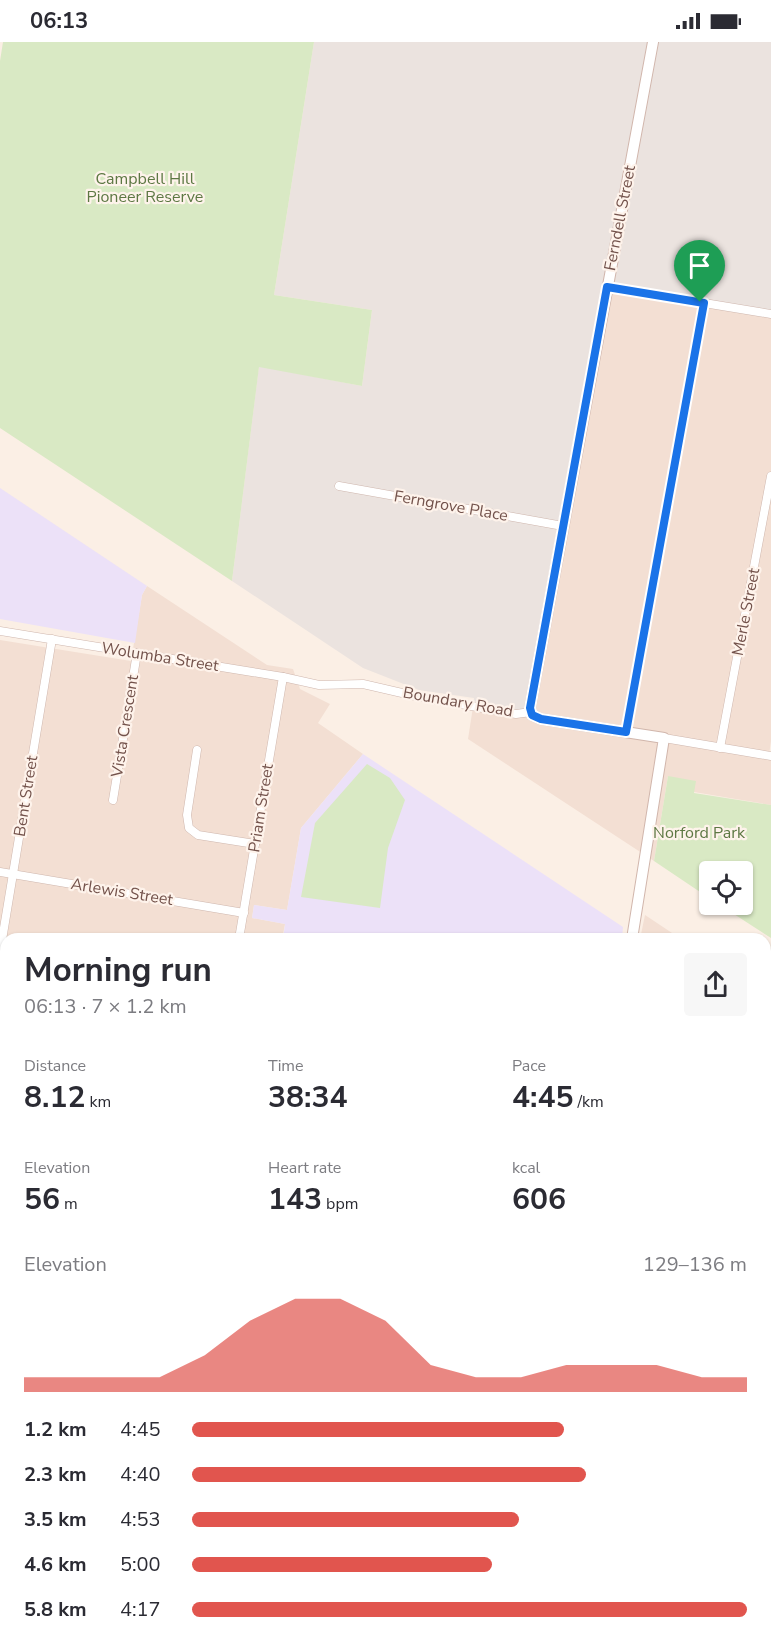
<!DOCTYPE html>
<html lang="en">
<head>
<meta charset="utf-8">
<style>
  body { margin:0; font-family:"Nunito Sans",sans-serif; background:#f7f7f7; color:#2b2b33; height:100vh; display:flex; flex-direction:column; font-size:22px; white-space:nowrap }
  * { box-sizing:border-box; margin:0 }
  p { font-size:20px; color:#7c7c81 }
  .icon { flex:none; width:33px; height:33px; fill:none; stroke:currentColor; stroke-width:2; stroke-linecap:round; stroke-linejoin:round }
  .map { position:relative; flex:1; overflow:hidden }
  .panel { position:absolute; left:0px; top:891px; width:771px; height:711px; display:flex; flex-direction:column; background:#fff; border-radius:18px 18px 0 0; box-shadow:0 2px 4px #0004 }
  .panel>* { flex:none }
  .buttons { position:absolute; left:699px; top:819px; display:grid; gap:12px }
  .buttons a { display:grid; place-items:center; width:54px; height:54px; border-radius:6px; background:#fff; box-shadow:0 2px 4px #0004; font-size:30px }
  .pin { position:absolute; display:grid; place-items:center; width:51px; height:51px; color:#fff; margin:-62px -26px; border-radius:50% 50% 50% 0; rotate:-45deg; box-shadow:0 0 6px #0007 }
  .pin .icon { rotate:45deg }
  .round { display:grid; place-items:center; flex:none; width:63px; height:63px; border-radius:6px; background:#f7f7f7 }
  .head { display:flex; align-items:center; justify-content:space-between; height:102px; padding:0 24px }
  h1 { font-size:33px; font-weight:700; line-height:45px }
  .stats { display:grid; grid-template-columns:repeat(3,1fr); gap:9px; height:102px; padding:6px 24px }
  .stats div { display:grid; align-content:center }
  .stats b { font-size:30px; font-weight:700 }
  .stats small { font-size:16px; font-weight:400 }
  .stats p { font-size:16px }
  .chart { height:168px; padding:12px 24px }
  .chart p { display:flex; justify-content:space-between }
  .chart svg { width:100%; height:108px; margin-top:6px; fill:#e1554e; opacity:.7 }
  ul { padding:0 24px; list-style:none; font-size:20px }
  li { display:grid; grid-template-columns:96px 72px 1fr; align-items:center; height:45px }
  li i { height:15px; border-radius:8px; background:#e1554e }
  .status { display:flex; justify-content:space-between; align-items:center; height:42px; padding:0 30px; background:#fff; direction:ltr }
  .status svg { height:16px; fill:currentColor }
  .map>svg:first-child { display:block }
  .residential { fill:#f3dfd3 }
  .commercial { fill:#fbddd9 }
  .industrial { fill:#ebe3df }
  .education { fill:#ece1f8 }
  .green { fill:#d9e9c4 }
  .lines { fill:none; stroke-linecap:round; stroke-linejoin:round }
  .stream { stroke:#a0d6d5; stroke-width:1.5 }
  .minor-casing { stroke:#cfb7ae; stroke-width:9 }
  .tertiary-casing { stroke:#cfb7ae; stroke-width:10 }
  .secondary-casing { stroke:#d1b6ac; stroke-width:12 }
  .minor { stroke:#fff; stroke-width:8 }
  .tertiary { stroke:#fff; stroke-width:9 }
  .secondary { stroke:#fff; stroke-width:10 }
  .route-casing { stroke:#fff; stroke-width:12 }
  .route { stroke:#1a73e8; stroke-width:8 }
  .labels { text-anchor:middle; dominant-baseline:central; stroke-width:4.5; stroke-linejoin:round; paint-order:stroke }
  .park-label { font-size:16px; fill:#5d7843; stroke:#fef3eb }
  .street-label { font-size:16px; fill:#73524b; stroke:#fef3eb }
</style>
</head>
<body>
<div class="status"><b>06:13</b><svg viewBox="0 0 49 12"><path d="M0 12V9h3v3zM5 12V6h3v6zM10 12V3h3v9zM15 12V0h3v12zM26 1h20v11H26zM47 4h2v5h-2z"/></svg></div>
<div class="map">
<svg width="771" height="1602" viewBox="0 0 771 1602">
  <rect width="100%" height="100%" fill="#fbefe5"/>
  <g class="residential">
    <path d="M607 245 771 272V699L769 713 771 714V763L694 750 668 734 654 819 468 697 473 665Z"/>
    <path d="M147 544 267 623 293 627 300 647 330 662 318 681 363 712 301 786 287 868 254 863 252 876 285 882 282 897H6V1446L0 1445V598L131 619 142 553Z"/>
    <path d="M645 873 681 897H640Z"/>
    <path d="M765 952 771 956V1602H555L558 1599 543 1596H765Z"/>
    <path d="M322 1596H508L507 1602H321Z"/>
  </g>
  <g class="commercial">
    <path d="M0 1455 6 1456V1596H106L105 1602H0Z"/>
    <path d="M109 1596H304V1602H144Z"/>
  </g>
  <path class="industrial" d="M314 0H771V272L607 245 531 670 473 665 474 656 419 648 363 626 232 539 259 324 362 344 372 268 274 253Z"/>
  <g class="education">
    <path d="M0 446 147 544 142 553 135 601 0 577Z"/>
    <path d="M363 712 623 885 622 897H283L285 882 252 876 254 863 287 868 301 786Z"/>
    <path d="M765 1140 771 1141V1278L765 1288Z"/>
  </g>
  <g class="green">
    <path d="M3 0H314L274 253 372 268 362 344 259 325 232 539 0 386V19Z"/>
    <path d="M367 722 390 736 405 758 388 806 380 866 301 855 315 781Z"/>
    <path d="M668 734 696 739 694 751 771 763V896L720 863 742 862V830H710L709 856 654 819Z"/>
  </g>
  <g class="lines">
    <path class="stream" d="M765 946 771 947"/>
    <g class="minor-casing">
      <g id="minor">
        <path d="M607 245 771 272"/>
        <path d="M339 444 563 484"/>
        <path d="M0 589 283 635 319 643 363 642 415 654 516 672 531 670"/>
        <path d="M626 690 704 261"/>
        <path d="M664 696 771 714"/>
        <path d="M720 706 771 434"/>
        <path d="M197 708 187 773 189 786 198 793 255 802"/>
        <path d="M113 758 137 611"/>
        <path d="M0 830 244 871"/>
        <path d="M239 897 283 635"/>
        <path d="M0 910 52 597"/>
        <path d="M0 925 6 926"/>
        <path d="M0 1018 6 1019"/>
        <path d="M0 1111 6 1112"/>
        <path d="M0 1353 6 1354"/>
        <path d="M765 1380 771 1381"/>
        <path d="M0 1455 6 1456"/>
        <path d="M765 1478 771 1479"/>
        <path d="M765 1583 771 1584"/>
        <path d="M312 1602 313 1596"/>
        <path d="M399 1602 400 1596"/>
      </g>
    </g>
    <g class="tertiary-casing">
      <path id="tertiary" d="M765 1085 771 1086"/>
    </g>
    <g class="secondary-casing">
      <g id="secondary">
        <path d="M632 897 664 696 541 677 532 673 530 666 653 0"/>
        <path d="M0 1587 6 1588"/>
        <path d="M59 1596 95 1602"/>
        <path d="M119 1602 123 1600 128 1602"/>
        <path d="M517 1602 518 1596"/>
      </g>
    </g>
    <use href="#minor" class="minor"/>
    <use href="#tertiary" class="tertiary"/>
    <use href="#secondary" class="secondary"/>
  </g>
  <g class="lines">
    <g class="route-casing">
      <path id="route" d="M607 245 704 261 626 690 541 677 532 673 530 666Z"/>
    </g>
    <use href="#route" class="route"/>
  </g>
  <g class="labels">
    <g class="park-label">
      <text x="145" y="137">Campbell Hill<tspan x="145" dy="18">Pioneer Reserve</tspan></text>
      <text x="699" y="791">Norford Park</text>
    </g>
    <g class="street-label">
      <text transform="translate(620 176) rotate(-79)">Ferndell Street</text>
      <text transform="translate(451 464) rotate(10)">Ferngrove Place</text>
      <text transform="translate(746 570) rotate(-79)">Merle Street</text>
      <text transform="translate(160 615) rotate(9)">Wolumba Street</text>
      <text transform="translate(458 660) rotate(10)">Boundary Road</text>
      <text transform="translate(125 684) rotate(-81)">Vista Crescent</text>
      <text transform="translate(26 754) rotate(-81)">Bent Street</text>
      <text transform="translate(261 766) rotate(-81)">Priam Street</text>
      <text transform="translate(122 850) rotate(9)">Arlewis Street</text>
    </g>
  </g>
</svg>
<div class="buttons">
<a><svg class="icon" aria-label="locate" viewBox="0 0 24 24"><circle cx="12" cy="12" r="6"/><path d="M12 2v4M12 18v4M2 12h4M18 12h4"/></svg></a>
</div>
<div class="pin" style="left:700px;top:260px;background:#1e9e55"><svg class="icon" aria-label="arrive" viewBox="0 0 24 24"><path d="M6 21V4h12l-3 4 3 4H6"/></svg></div>
<section class="panel">
<div class="head"><div><h1>Morning run</h1><p>06:13 · 7 × 1.2 km</p></div><a class="round"><svg class="icon" aria-label="share" viewBox="0 0 24 24"><path d="M12 15V3M7 8l5-5 5 5M5 13v7h14v-7"/></svg></a></div>
<div class="stats">
<div><p>Distance</p><b>8.12<small> km</small></b></div>
<div><p>Time</p><b>38:34</b></div>
<div><p>Pace</p><b>4:45<small> /km</small></b></div>
</div>
<div class="stats">
<div><p>Elevation</p><b>56<small> m</small></b></div>
<div><p>Heart rate</p><b>143<small> bpm</small></b></div>
<div><p>kcal</p><b>606</b></div>
</div>
<div class="chart"><p><span>Elevation</span>129–136 m</p>
<svg viewBox="0 0 160 44" preserveAspectRatio="none"><path d="M0 44V38L10 38L20 38L30 38L40 29L50 15L60 6L70 6L80 15L90 33L100 38L110 38L120 33L130 33L140 33L150 38L160 38V44z"/></svg>
</div>
<ul>
<li><b>1.2 km</b>4:45<i style="width:67%"></i></li>
<li><b>2.3 km</b>4:40<i style="width:71%"></i></li>
<li><b>3.5 km</b>4:53<i style="width:59%"></i></li>
<li><b>4.6 km</b>5:00<i style="width:54%"></i></li>
<li><b>5.8 km</b>4:17<i style="width:100%"></i></li>
</ul>
</section>
</div>
</body>
</html>
